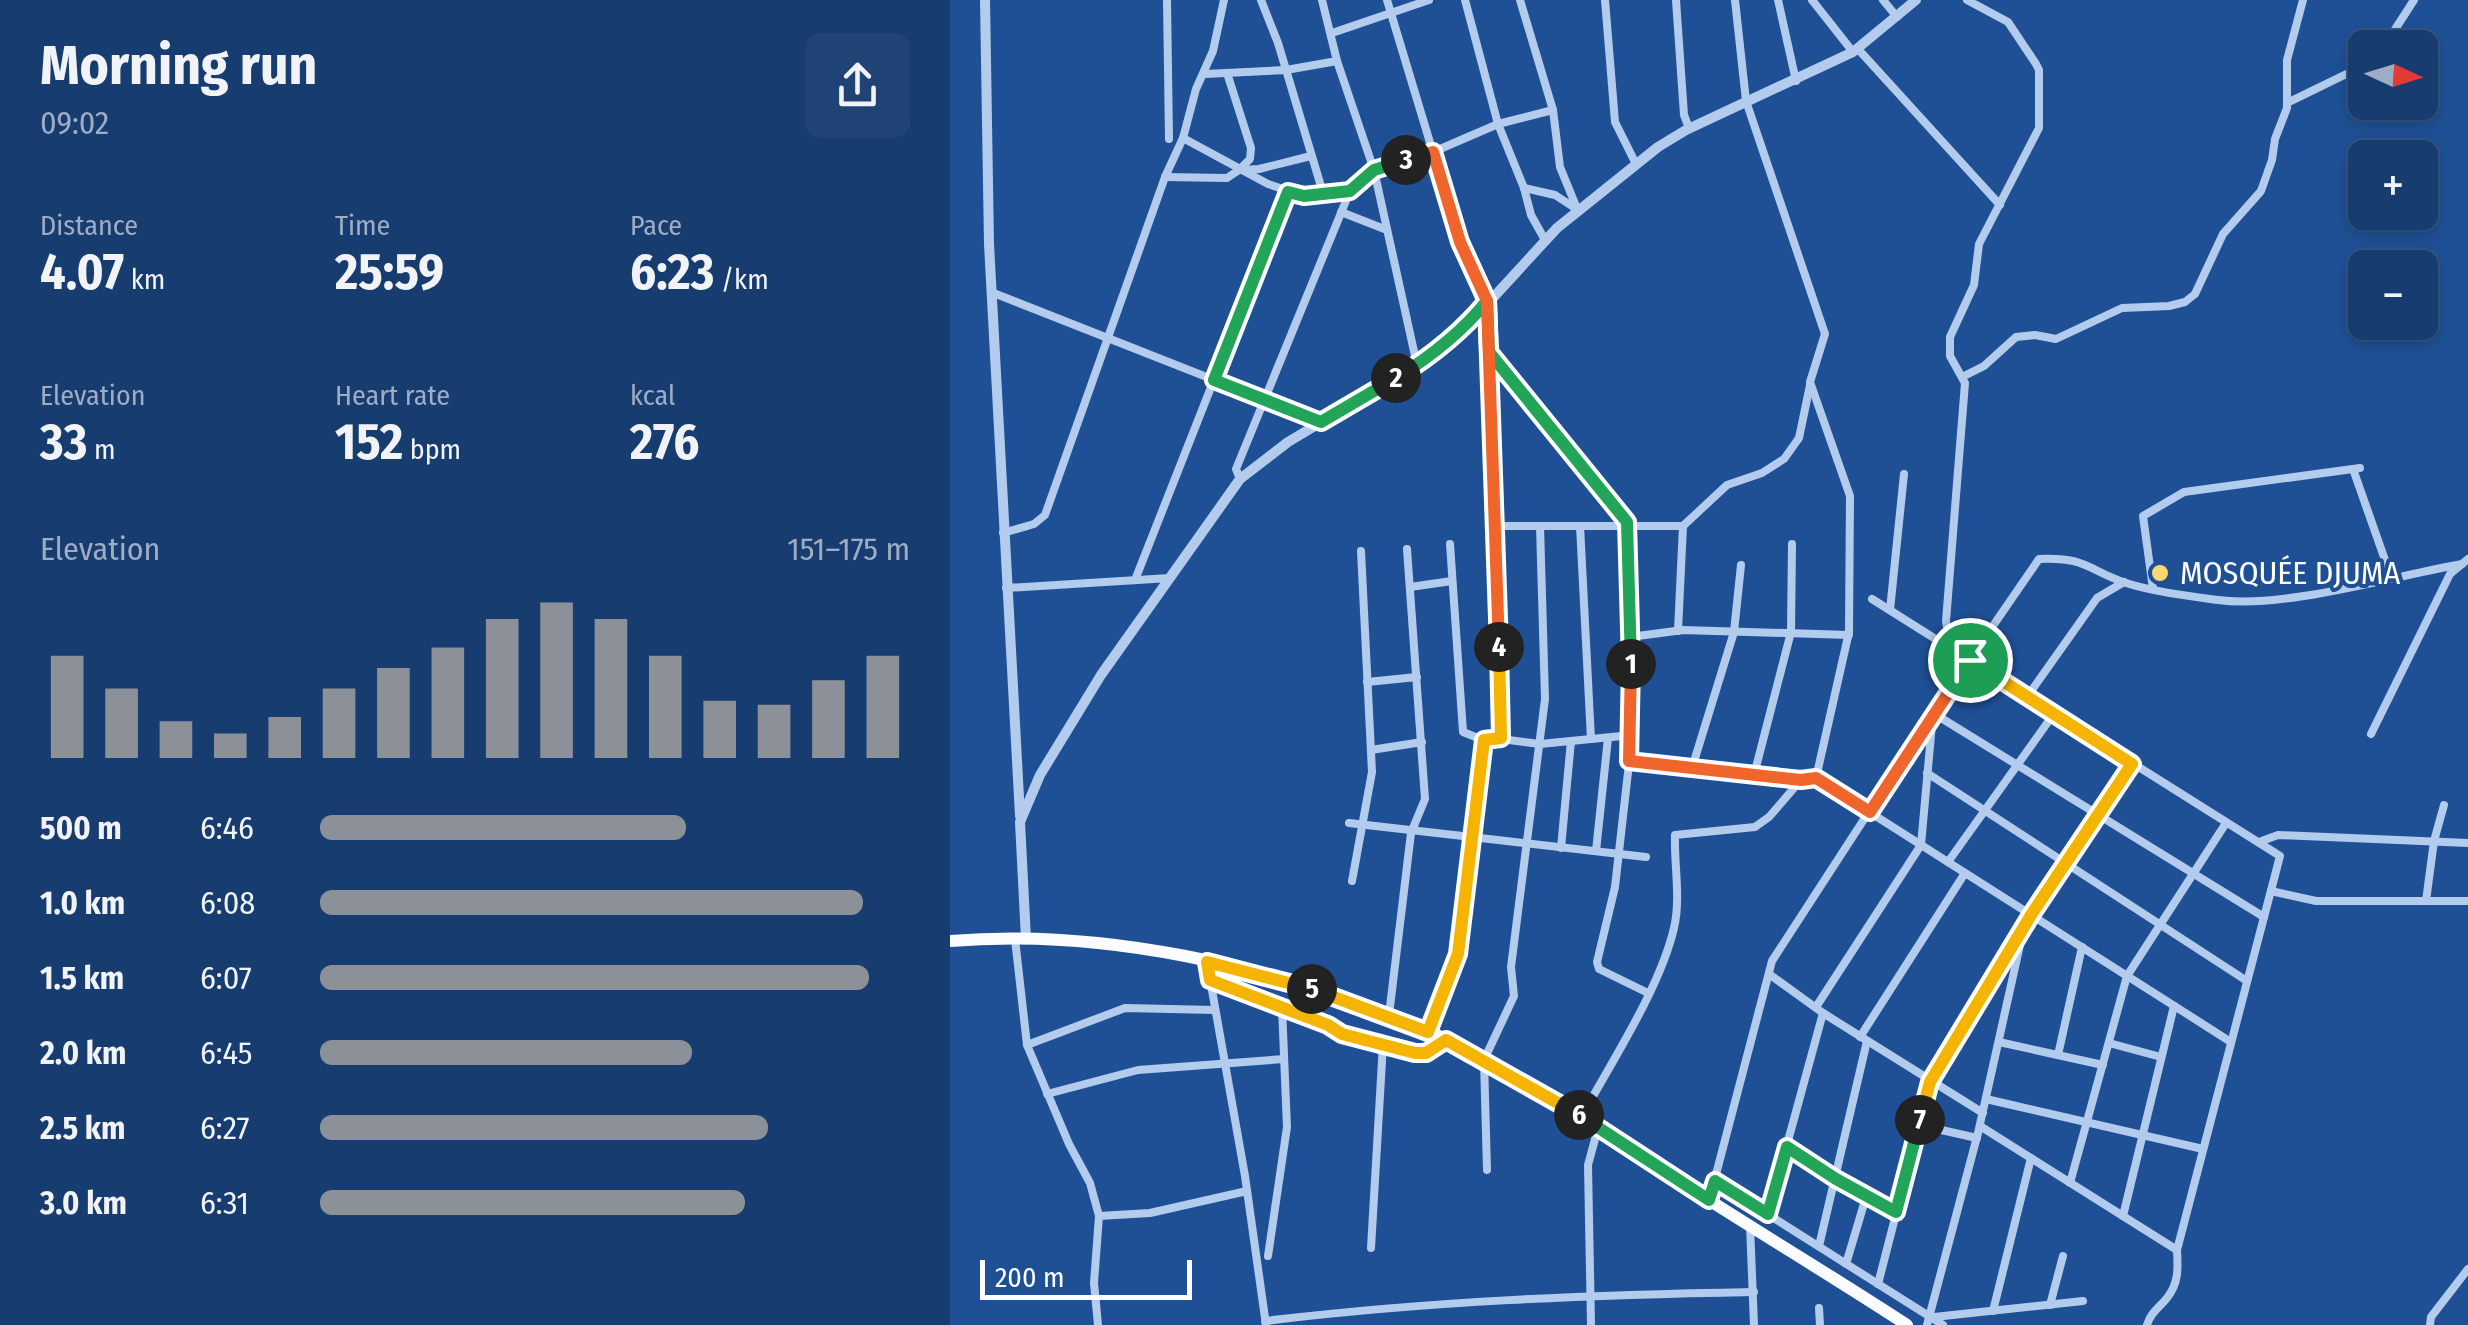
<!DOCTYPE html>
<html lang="en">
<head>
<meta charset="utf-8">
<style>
  body { margin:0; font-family:"Fira Sans Condensed",sans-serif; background:#204375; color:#f1f3f6; height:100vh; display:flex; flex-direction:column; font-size:38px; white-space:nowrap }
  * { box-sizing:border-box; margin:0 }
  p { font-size:32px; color:#9eadc3 }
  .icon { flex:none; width:55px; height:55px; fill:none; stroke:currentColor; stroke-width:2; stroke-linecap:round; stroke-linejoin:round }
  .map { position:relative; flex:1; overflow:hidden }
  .sheet { display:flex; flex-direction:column; background:#173c70; width:950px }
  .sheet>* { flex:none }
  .needle { width:65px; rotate:94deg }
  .controls { position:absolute; left:1398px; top:30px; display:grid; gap:20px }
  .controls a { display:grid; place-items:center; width:90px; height:90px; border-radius:15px; background:#173c70; box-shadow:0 5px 15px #0003,0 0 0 2px #365683; font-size:50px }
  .scale { position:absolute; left:30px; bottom:25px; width:212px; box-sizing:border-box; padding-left:10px; border:5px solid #fff; border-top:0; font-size:28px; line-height:35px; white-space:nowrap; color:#fff; -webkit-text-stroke:8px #1f5095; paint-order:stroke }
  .pin { position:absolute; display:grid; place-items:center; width:85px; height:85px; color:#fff; margin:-42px; border:5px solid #fff; border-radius:50%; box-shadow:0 2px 10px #0007 }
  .km { position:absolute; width:50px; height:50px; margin:-25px; border-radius:50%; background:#222; color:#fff; font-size:28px; line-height:50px; text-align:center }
  .round { display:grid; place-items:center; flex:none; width:105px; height:105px; border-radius:15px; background:#204375 }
  .headline { display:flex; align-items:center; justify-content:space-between; height:170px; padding:0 40px }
  h1 { font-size:55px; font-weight:700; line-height:75px }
  .metrics { display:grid; grid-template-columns:repeat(3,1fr); gap:15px; height:170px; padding:10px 40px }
  .metrics div { display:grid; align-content:center }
  .metrics b { font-size:50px; font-weight:700 }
  .metrics small { font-size:28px; font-weight:400 }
  .metrics p { font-size:28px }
  .chart { height:280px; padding:20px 40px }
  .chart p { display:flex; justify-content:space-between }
  .chart svg { width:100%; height:180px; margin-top:10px; stroke:#8c9099; stroke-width:6 }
  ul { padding:0 40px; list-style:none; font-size:32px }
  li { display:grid; grid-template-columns:160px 120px 1fr; align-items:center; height:75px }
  li i { height:25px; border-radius:12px; background:#8c9099 }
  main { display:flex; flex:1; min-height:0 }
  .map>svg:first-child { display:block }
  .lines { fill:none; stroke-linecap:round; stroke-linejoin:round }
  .minor { stroke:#b3ccee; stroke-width:8 }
  .tertiary { stroke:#b3ccee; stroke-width:10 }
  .primary { stroke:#fafcff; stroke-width:12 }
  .split-1-casing { stroke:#fff; stroke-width:20 }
  .split-2-casing { stroke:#fff; stroke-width:20 }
  .split-3-casing { stroke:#fff; stroke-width:20 }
  .split-4-casing { stroke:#fff; stroke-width:20 }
  .split-5-casing { stroke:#fff; stroke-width:20 }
  .split-6-casing { stroke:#fff; stroke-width:20 }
  .split-7-casing { stroke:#fff; stroke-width:20 }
  .split-8-casing { stroke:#fff; stroke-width:20 }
  .split-1 { stroke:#f0652b; stroke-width:12 }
  .split-2 { stroke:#22a559; stroke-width:12 }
  .split-3 { stroke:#22a559; stroke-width:12 }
  .split-4 { stroke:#f0652b; stroke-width:12 }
  .split-5 { stroke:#f5b400; stroke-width:12 }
  .split-6 { stroke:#f5b400; stroke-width:12 }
  .split-7 { stroke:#22a559; stroke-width:12 }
  .split-8 { stroke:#f5b400; stroke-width:12 }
  .poi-dot { fill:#fcd873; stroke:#1f5095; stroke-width:4 }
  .labels { text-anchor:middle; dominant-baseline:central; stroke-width:8; stroke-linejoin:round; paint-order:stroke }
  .poi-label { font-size:32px; fill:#fff; stroke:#1f5095; text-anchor:start }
</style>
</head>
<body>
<main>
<section class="sheet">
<div class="headline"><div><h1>Morning run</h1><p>09:02</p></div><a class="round"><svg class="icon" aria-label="share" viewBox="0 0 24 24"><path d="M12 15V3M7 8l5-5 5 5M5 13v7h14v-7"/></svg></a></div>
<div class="metrics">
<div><p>Distance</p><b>4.07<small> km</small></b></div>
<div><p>Time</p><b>25:59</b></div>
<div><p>Pace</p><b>6:23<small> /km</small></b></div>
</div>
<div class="metrics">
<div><p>Elevation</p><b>33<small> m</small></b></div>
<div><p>Heart rate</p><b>152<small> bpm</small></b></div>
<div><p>kcal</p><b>276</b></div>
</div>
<div class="chart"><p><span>Elevation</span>151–175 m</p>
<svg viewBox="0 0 160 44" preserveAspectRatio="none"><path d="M5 44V19M15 44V27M25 44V35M35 44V38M45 44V34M55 44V27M65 44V22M75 44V17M85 44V10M95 44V6M105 44V10M115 44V19M125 44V30M135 44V31M145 44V25M155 44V19"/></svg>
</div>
<ul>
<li><b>500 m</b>6:46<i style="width:62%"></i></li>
<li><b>1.0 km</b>6:08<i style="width:92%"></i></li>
<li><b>1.5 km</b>6:07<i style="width:93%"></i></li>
<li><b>2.0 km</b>6:45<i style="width:63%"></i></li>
<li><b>2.5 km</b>6:27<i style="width:76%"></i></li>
<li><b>3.0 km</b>6:31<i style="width:72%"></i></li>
</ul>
</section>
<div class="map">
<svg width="1518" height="1325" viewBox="0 0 1518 1325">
  <rect width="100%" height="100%" fill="#1f5095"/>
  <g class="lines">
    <g class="minor">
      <path d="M217 0 219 139"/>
      <path d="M311 0 328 43 373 193"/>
      <path d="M372 0 387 61 424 170 467 365"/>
      <path d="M437 0 510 242 537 301 547 532 551 739"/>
      <path d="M515 0 548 124 574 188 581 215 595 240"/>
      <path d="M570 0 603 110 610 167 628 211"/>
      <path d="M655 0 665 122 686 164"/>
      <path d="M726 0 734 115 739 128"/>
      <path d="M785 0 796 101 875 334 860 382 900 496 899 632 866 778 1281 1042"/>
      <path d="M828 0 846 81"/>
      <path d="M862 0 903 52"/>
      <path d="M933 0 947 17"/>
      <path d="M382 33 479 0"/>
      <path d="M1433 48 1464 0"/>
      <path d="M908 49 1050 205"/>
      <path d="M277 73 301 148 300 159 289 170"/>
      <path d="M255 74 336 70 387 61"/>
      <path d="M1337 103 1415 65"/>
      <path d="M233 138 318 184 354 196 400 191 424 170 483 152 548 124 603 110"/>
      <path d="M215 177 277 178 289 170 309 169 361 156"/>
      <path d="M574 188 605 195 625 208"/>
      <path d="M391 212 437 230"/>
      <path d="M41 292 371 422"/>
      <path d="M541 354 677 522 679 529 682 737 665 887 647 962 649 969 698 993"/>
      <path d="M1012 377 1034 366 1066 337 1085 335 1106 339 1172 308 1219 306 1235 302 1245 294 1273 234 1311 191 1322 160 1325 139 1337 108V60L1353 0"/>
      <path d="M1403 469 1441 577"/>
      <path d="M290 479 286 469 400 191"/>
      <path d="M547 526H733L777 485 812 473 834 459 849 438 860 385"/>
      <path d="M630 526 641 739"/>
      <path d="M53 533 84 524 95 515 215 177 233 138 246 89 263 51 274 0"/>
      <path d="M500 544 513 732 533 740 551 739 590 744 682 735"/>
      <path d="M185 580 338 192"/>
      <path d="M460 587 502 581"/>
      <path d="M56 588 220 578"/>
      <path d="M1203 589 1193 516 1234 492 1410 468"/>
      <path d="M922 599 1330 856 1227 1250C1228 1268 1229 1283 1217 1298 1209 1308 1201 1312 1197 1325"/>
      <path d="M940 610 954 474"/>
      <path d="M728 631 733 526"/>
      <path d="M680 637 733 630 899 635"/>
      <path d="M1000 647 996 621 1015 383 1000 356V337L1024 285 1029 244 1089 128V70L1086 64 1058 22 1017 0"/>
      <path d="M417 682 467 677"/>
      <path d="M1077 697 1147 598 1174 582"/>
      <path d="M1421 734 1500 574 1518 559"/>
      <path d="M421 750 472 742"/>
      <path d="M679 761 852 780"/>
      <path d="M742 768 784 632 791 565"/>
      <path d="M977 773 1297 981"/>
      <path d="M804 775 841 632 842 544"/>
      <path d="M399 823 696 857"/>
      <path d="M1309 842 1328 835 1518 843"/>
      <path d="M611 848 621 741"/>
      <path d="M646 851 658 738"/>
      <path d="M998 862 1103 715"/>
      <path d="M402 881 422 772 411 551"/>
      <path d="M1321 891 1366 901H1518"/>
      <path d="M1476 901 1484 841 1494 805"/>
      <path d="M65 939 77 1045 119 1144 140 1183 149 1216 144 1283 148 1325"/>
      <path d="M257 962 295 1176 316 1325"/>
      <path d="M819 974 873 1013 1033 1113"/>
      <path d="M260 980 378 1025 392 1033 465 1053H476L496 1040"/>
      <path d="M866 1007 971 845 983 713 1314 917"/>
      <path d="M439 1015 461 833 475 799 457 549"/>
      <path d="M478 1031 507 954 533 740"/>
      <path d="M910 1037 1015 873"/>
      <path d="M1049 1042 1153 1065"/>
      <path d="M1159 1043 1211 1057"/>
      <path d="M77 1045 175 1008 265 1010"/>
      <path d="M1108 1055 1132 947"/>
      <path d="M97 1094 188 1070 334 1059"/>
      <path d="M1036 1099 1253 1149"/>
      <path d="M632 1116C662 1061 710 988 724 928 731 898 724 866 725 835L805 827 819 817 851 780"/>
      <path d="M969 1125 1027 1138"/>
      <path d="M1030 1126 1227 1250"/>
      <path d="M837 1147 886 1179 946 1213"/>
      <path d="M537 1170 534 1060 564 996 561 967 595 699 590 526"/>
      <path d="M765 1181 993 1325"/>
      <path d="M1120 1183 1177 976 1276 823"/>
      <path d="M759 1201 822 961 983 713 1089 559C1138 557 1137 570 1176 583 1205 592 1238 596 1268 600 1333 609 1444 576 1512 564"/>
      <path d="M818 1214 873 1013"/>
      <path d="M149 1216 200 1213 297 1191"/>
      <path d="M1173 1216 1224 1006"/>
      <path d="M800 1225 804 1325"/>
      <path d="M869 1246 917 1041"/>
      <path d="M421 1248 433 1044"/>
      <path d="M318 1256 337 1127 332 1007"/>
      <path d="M896 1264 916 1197"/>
      <path d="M928 1284 980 1082 1081 915 1181 764"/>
      <path d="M1100 1305 1113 1256"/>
      <path d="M869 1308 870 1325"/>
      <path d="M1043 1311 1081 1158"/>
      <path d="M984 1317 1133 1301"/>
      <path d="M315 1321C480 1301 638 1295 804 1292"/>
      <path d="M641 1325 638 1165 648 1128"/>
      <path d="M977 1325 1028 1133 1072 936"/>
      <path d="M1480 1325 1481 1317 1518 1269"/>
    </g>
    <g class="tertiary">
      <path d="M35 0 39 244 70 816"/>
      <path d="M76 939 70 822 90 775 151 675 290 479 338 442 467 365 518 325 607 228 708 147 736 130 903 52 966 0"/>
    </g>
    <path class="primary" d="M0 941C154 928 317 966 459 1023 552 1060 637 1121 720 1175 798 1226 879 1274 957 1325"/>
  </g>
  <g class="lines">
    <g class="split-1-casing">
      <path id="split-1" d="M681 664 679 761 851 780 866 778 920 812 1020 660"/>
    </g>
    <g class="split-2-casing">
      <path id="split-2" d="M446 378C480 357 512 332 537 301L539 352 677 522 681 664"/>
    </g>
    <g class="split-3-casing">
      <path id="split-3" d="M446 378 371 422 264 380 338 192 354 196 400 191 424 170 456 160"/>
    </g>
    <g class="split-4-casing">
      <path id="split-4" d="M456 160 483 152 510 242 537 301 549 647"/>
    </g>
    <g class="split-5-casing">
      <path id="split-5" d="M362 989 478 1032 508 954 534 740 551 738 549 647"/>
    </g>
    <g class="split-6-casing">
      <path id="split-6" d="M362 989 257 962 260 980 378 1025 392 1034 465 1053H476L496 1040 629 1115"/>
    </g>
    <g class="split-7-casing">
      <path id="split-7" d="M629 1115 759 1200 765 1181 818 1214 837 1147 886 1179 946 1212 970 1120"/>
    </g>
    <g class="split-8-casing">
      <path id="split-8" d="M970 1120 980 1082 1081 915 1182 764 1020 660"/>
    </g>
    <use href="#split-1" class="split-1"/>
    <use href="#split-2" class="split-2"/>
    <use href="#split-3" class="split-3"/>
    <use href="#split-4" class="split-4"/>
    <use href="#split-5" class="split-5"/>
    <use href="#split-6" class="split-6"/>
    <use href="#split-7" class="split-7"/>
    <use href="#split-8" class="split-8"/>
  </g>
  <circle class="poi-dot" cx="1210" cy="573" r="10"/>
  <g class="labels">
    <g class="poi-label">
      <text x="1230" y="573">MOSQUÉE DJUMA</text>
    </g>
  </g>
</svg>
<div class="controls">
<a><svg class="needle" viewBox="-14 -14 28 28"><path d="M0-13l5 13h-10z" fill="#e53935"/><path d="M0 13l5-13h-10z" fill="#9eadc3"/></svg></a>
<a>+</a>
<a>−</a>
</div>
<div class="scale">200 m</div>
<div class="pin" style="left:1020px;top:660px;background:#1e9e55"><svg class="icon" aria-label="arrive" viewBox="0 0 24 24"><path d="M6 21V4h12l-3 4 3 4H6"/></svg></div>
<b class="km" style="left:681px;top:664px">1</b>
<b class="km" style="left:446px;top:378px">2</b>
<b class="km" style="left:456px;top:160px">3</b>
<b class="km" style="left:549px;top:647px">4</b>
<b class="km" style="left:362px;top:989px">5</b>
<b class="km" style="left:629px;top:1115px">6</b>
<b class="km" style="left:970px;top:1120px">7</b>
</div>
</main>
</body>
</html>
